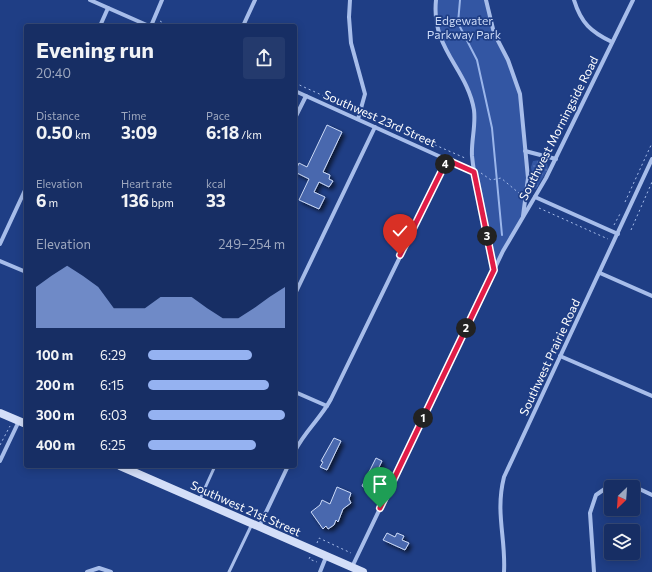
<!DOCTYPE html>
<html lang="en">
<head>
<meta charset="utf-8">
<style>
  body { margin:0; font-family:Commissioner,sans-serif; background:#243a6d; color:#f1f3f6; height:100vh; display:flex; flex-direction:column; font-size:15px; white-space:nowrap }
  * { box-sizing:border-box; margin:0 }
  p { font-size:13px; color:#9ea8bf }
  .icon { flex:none; width:22px; height:22px; fill:none; stroke:currentColor; stroke-width:2; stroke-linecap:round; stroke-linejoin:round }
  .map { position:relative; flex:1; overflow:hidden }
  .panel { position:absolute; left:24px; top:24px; width:273px; height:444px; display:flex; flex-direction:column; background:#172e64; border-radius:4px; box-shadow:0 2px 10px #0003,0 0 0 1px #364a78 }
  .panel>* { flex:none }
  .needle { width:26px; rotate:205deg }
  .fabs { position:absolute; left:604px; top:480px; display:grid; gap:8px }
  .fabs a { display:grid; place-items:center; width:36px; height:36px; border-radius:4px; background:#172e64; box-shadow:0 2px 10px #0003,0 0 0 1px #364a78; font-size:20px }
  .pin { position:absolute; display:grid; place-items:center; width:34px; height:34px; color:#fff; margin:-41px -17px; border-radius:50% 50% 50% 0; rotate:-45deg; box-shadow:0 0 4px #0007 }
  .pin .icon { rotate:45deg }
  .km { position:absolute; width:20px; height:20px; margin:-10px; border-radius:50%; background:#222; color:#fff; font-size:11px; line-height:20px; text-align:center }
  .round { display:grid; place-items:center; flex:none; width:42px; height:42px; border-radius:4px; background:#243a6d }
  .head { display:flex; align-items:center; justify-content:space-between; height:68px; padding:0 12px }
  h1 { font-size:22px; font-weight:700; line-height:30px }
  .stats { display:grid; grid-template-columns:repeat(3,1fr); gap:6px; height:68px; padding:4px 12px }
  .stats div { display:grid; align-content:center }
  .stats b { font-size:17px; font-weight:700 }
  .stats small { font-size:11px; font-weight:400 }
  .stats p { font-size:11px }
  .chart { height:112px; padding:8px 12px }
  .chart p { display:flex; justify-content:space-between }
  .chart svg { width:100%; height:72px; margin-top:4px; fill:#95b2f1; opacity:.7 }
  ul { padding:0 12px; list-style:none; font-size:13px }
  li { display:grid; grid-template-columns:64px 48px 1fr; align-items:center; height:30px }
  li i { height:10px; border-radius:5px; background:#95b2f1 }
  .map>svg:first-child { display:block }
  .grass { fill:url(#grass-dots) }
  .park { fill:#3356a3 }
  .lines { fill:none; stroke-linecap:round; stroke-linejoin:round }
  .stream { stroke:#9bb6eb; stroke-width:2 }
  .building { fill:#4868ae; stroke:#ccdaf7; filter:url(#shadow) }
  .path { stroke:#a7bdea; stroke-width:1; stroke-dasharray:2 3; stroke-linecap:butt }
  .lane { stroke:#a7bdea; stroke-width:3 }
  .street { stroke:#a7bdea; stroke-width:4 }
  .secondary { stroke:#d3def8; stroke-width:8 }
  .route-casing { stroke:#fff; stroke-width:8 }
  .route { stroke:#e11d48; stroke-width:5 }
  .labels { text-anchor:middle; dominant-baseline:central; stroke-width:3.5; stroke-linejoin:round; paint-order:stroke }
  .park-label { font-size:12px; fill:#ccdaf7; stroke:#1f3e85 }
  .street-label { font-size:12px; fill:#fff; stroke:#1f3e85 }
</style>
</head>
<body>
<div class="map">
<svg width="652" height="572" viewBox="0 0 652 572">
  <defs>
    <pattern id="grass-dots" width="8" height="8" patternUnits="userSpaceOnUse"><rect width="8" height="8" fill="#3356a3"/><path d="M2 2h.1M6 6h.1" fill="none" stroke="#526fb1" stroke-width="1.8" stroke-linecap="round"/></pattern>
    <filter id="shadow"><feDropShadow dx="3" dy="3" stdDeviation="2" flood-color="#0009"/></filter>
  </defs>
  <rect width="100%" height="100%" fill="#1f3e85"/>
  <path class="grass" d="M540 160 547 163 548 169 536 189H534L531 167 533 161Z"/>
  <path class="park" d="M436 0H486L490 21 508 60 520 94 528 178 523 214 494 270 472 153 474 111 468 91 441 42Z"/>
  <g class="lines">
    <path class="stream" d="M460 0 458 23 477 60 492 128 502 235"/>
  </g>
  <g class="building">
    <path d="M327 125 342 132 323 172 330 175 329 179 333 181 329 187 319 182 314 192 325 197 319 209 299 200 309 179 295 172 299 163 307 167Z"/>
    <path d="M334 438 341 441 327 470 320 467 323 462 321 461Z"/>
    <path d="M376 458 382 461 368 490 362 486Z"/>
    <path d="M337 487 351 493 349 499 351 503 343 509 338 522 336 520 334 525 328 529 326 526 323 529 311 512 320 505 322 500 330 504Z"/>
    <path d="M387 533 395 537 397 533 404 536 402 540 409 543 405 550 383 540Z"/>
  </g>
  <g class="lines">
    <g class="path">
      <path d="M160 21 169 26"/>
      <path d="M295 83 355 110"/>
      <path d="M366 115 465 158"/>
      <path d="M481 173 491 180 501 178 520 194"/>
      <path d="M625 202 652 143"/>
      <path d="M539 208 608 239"/>
      <path d="M614 225 621 212"/>
      <path d="M631 230 652 182"/>
      <path d="M0 445 10 426"/>
      <path d="M317 543 319 538 351 553"/>
      <path d="M310 557 309 559 317 562"/>
    </g>
    <g class="lane">
      <path d="M200 499 215 466"/>
      <path d="M229 572 252 524"/>
    </g>
    <g class="street">
      <path d="M90 0 149 26"/>
      <path d="M350 0 349 17 351 43 365 94 358 119"/>
      <path d="M436 0C431 49 467 68 474 110 476 126 471 141 472 156 476 194 486 232 494 270"/>
      <path d="M486 0 494 33 508 60 520 94 528 178 523 216"/>
      <path d="M574 0C581 23 591 32 612 42"/>
      <path d="M100 26 108 8"/>
      <path d="M151 26 162 0"/>
      <path d="M243 26 255 0"/>
      <path d="M295 91 474 172"/>
      <path d="M295 118 306 96"/>
      <path d="M525 151 556 159"/>
      <path d="M535 197 618 234"/>
      <path d="M0 244 26 188"/>
      <path d="M0 261 26 272"/>
      <path d="M600 273 652 296"/>
      <path d="M295 294 375 127"/>
      <path d="M560 356 652 396"/>
      <path d="M295 392 327 406"/>
      <path d="M295 451C304 432 321 418 331 399L447 160"/>
      <path d="M0 461 19 421"/>
      <path d="M259 527 288 466"/>
      <path d="M352 567 503 251 546 178 633 0"/>
      <path d="M87 572 99 568 111 572"/>
      <path d="M320 572 326 557"/>
      <path d="M504 572C506 538 495 513 504 477L652 159"/>
      <path d="M594 572 590 513 596 495 609 486 622 483 633 486 652 495"/>
    </g>
    <g class="secondary">
      <path d="M0 413 26 424"/>
      <path d="M120 466 363 572"/>
    </g>
  </g>
  <g class="lines">
    <g class="route-casing">
      <path id="route" d="M380 508 494 270 474 172 447 160 400 255"/>
    </g>
    <use href="#route" class="route"/>
  </g>
  <g class="labels">
    <g class="park-label">
      <text x="464" y="20">Edgewater<tspan x="464" dy="14">Parkway Park</tspan></text>
    </g>
    <g class="street-label">
      <text transform="translate(380 118) rotate(24)">Southwest 23rd Street</text>
      <text transform="translate(558 128) rotate(-63)">Southwest Morningside Road</text>
      <text transform="translate(549 357) rotate(-65)">Southwest Prairie Road</text>
      <text transform="translate(246 508) rotate(24)">Southwest 21st Street</text>
    </g>
  </g>
</svg>
<div class="fabs">
<a><svg class="needle" viewBox="-14 -14 28 28"><path d="M0-13l5 13h-10z" fill="#e53935"/><path d="M0 13l5-13h-10z" fill="#9ea8bf"/></svg></a>
<a><svg class="icon" aria-label="layers" viewBox="0 0 24 24"><path d="M12 4l9 5-9 5-9-5zM3 14l9 5 9-5"/></svg></a>
</div>
<div class="pin" style="left:380px;top:508px;background:#1e9e55"><svg class="icon" aria-label="arrive" viewBox="0 0 24 24"><path d="M6 21V4h12l-3 4 3 4H6"/></svg></div>
<div class="pin" style="left:400px;top:255px;background:#d93025"><svg class="icon" aria-label="check" viewBox="0 0 24 24"><path d="M5 12l5 5 9-10"/></svg></div>
<b class="km" style="left:423px;top:418px">1</b>
<b class="km" style="left:466px;top:328px">2</b>
<b class="km" style="left:487px;top:236px">3</b>
<b class="km" style="left:445px;top:164px">4</b>
<section class="panel">
<div class="head"><div><h1>Evening run</h1><p>20:40</p></div><a class="round"><svg class="icon" aria-label="share" viewBox="0 0 24 24"><path d="M12 15V3M7 8l5-5 5 5M5 13v7h14v-7"/></svg></a></div>
<div class="stats">
<div><p>Distance</p><b>0.50<small> km</small></b></div>
<div><p>Time</p><b>3:09</b></div>
<div><p>Pace</p><b>6:18<small> /km</small></b></div>
</div>
<div class="stats">
<div><p>Elevation</p><b>6<small> m</small></b></div>
<div><p>Heart rate</p><b>136<small> bpm</small></b></div>
<div><p>kcal</p><b>33</b></div>
</div>
<div class="chart"><p><span>Elevation</span>249–254 m</p>
<svg viewBox="0 0 160 44" preserveAspectRatio="none"><path d="M0 44V19L10 12L20 6L30 12L40 19L50 32L60 32L70 32L80 25L90 25L100 25L110 32L120 38L130 38L140 32L150 25L160 19V44z"/></svg>
</div>
<ul>
<li><b>100 m</b>6:29<i style="width:76%"></i></li>
<li><b>200 m</b>6:15<i style="width:88%"></i></li>
<li><b>300 m</b>6:03<i style="width:100%"></i></li>
<li><b>400 m</b>6:25<i style="width:79%"></i></li>
</ul>
</section>
</div>
</body>
</html>
